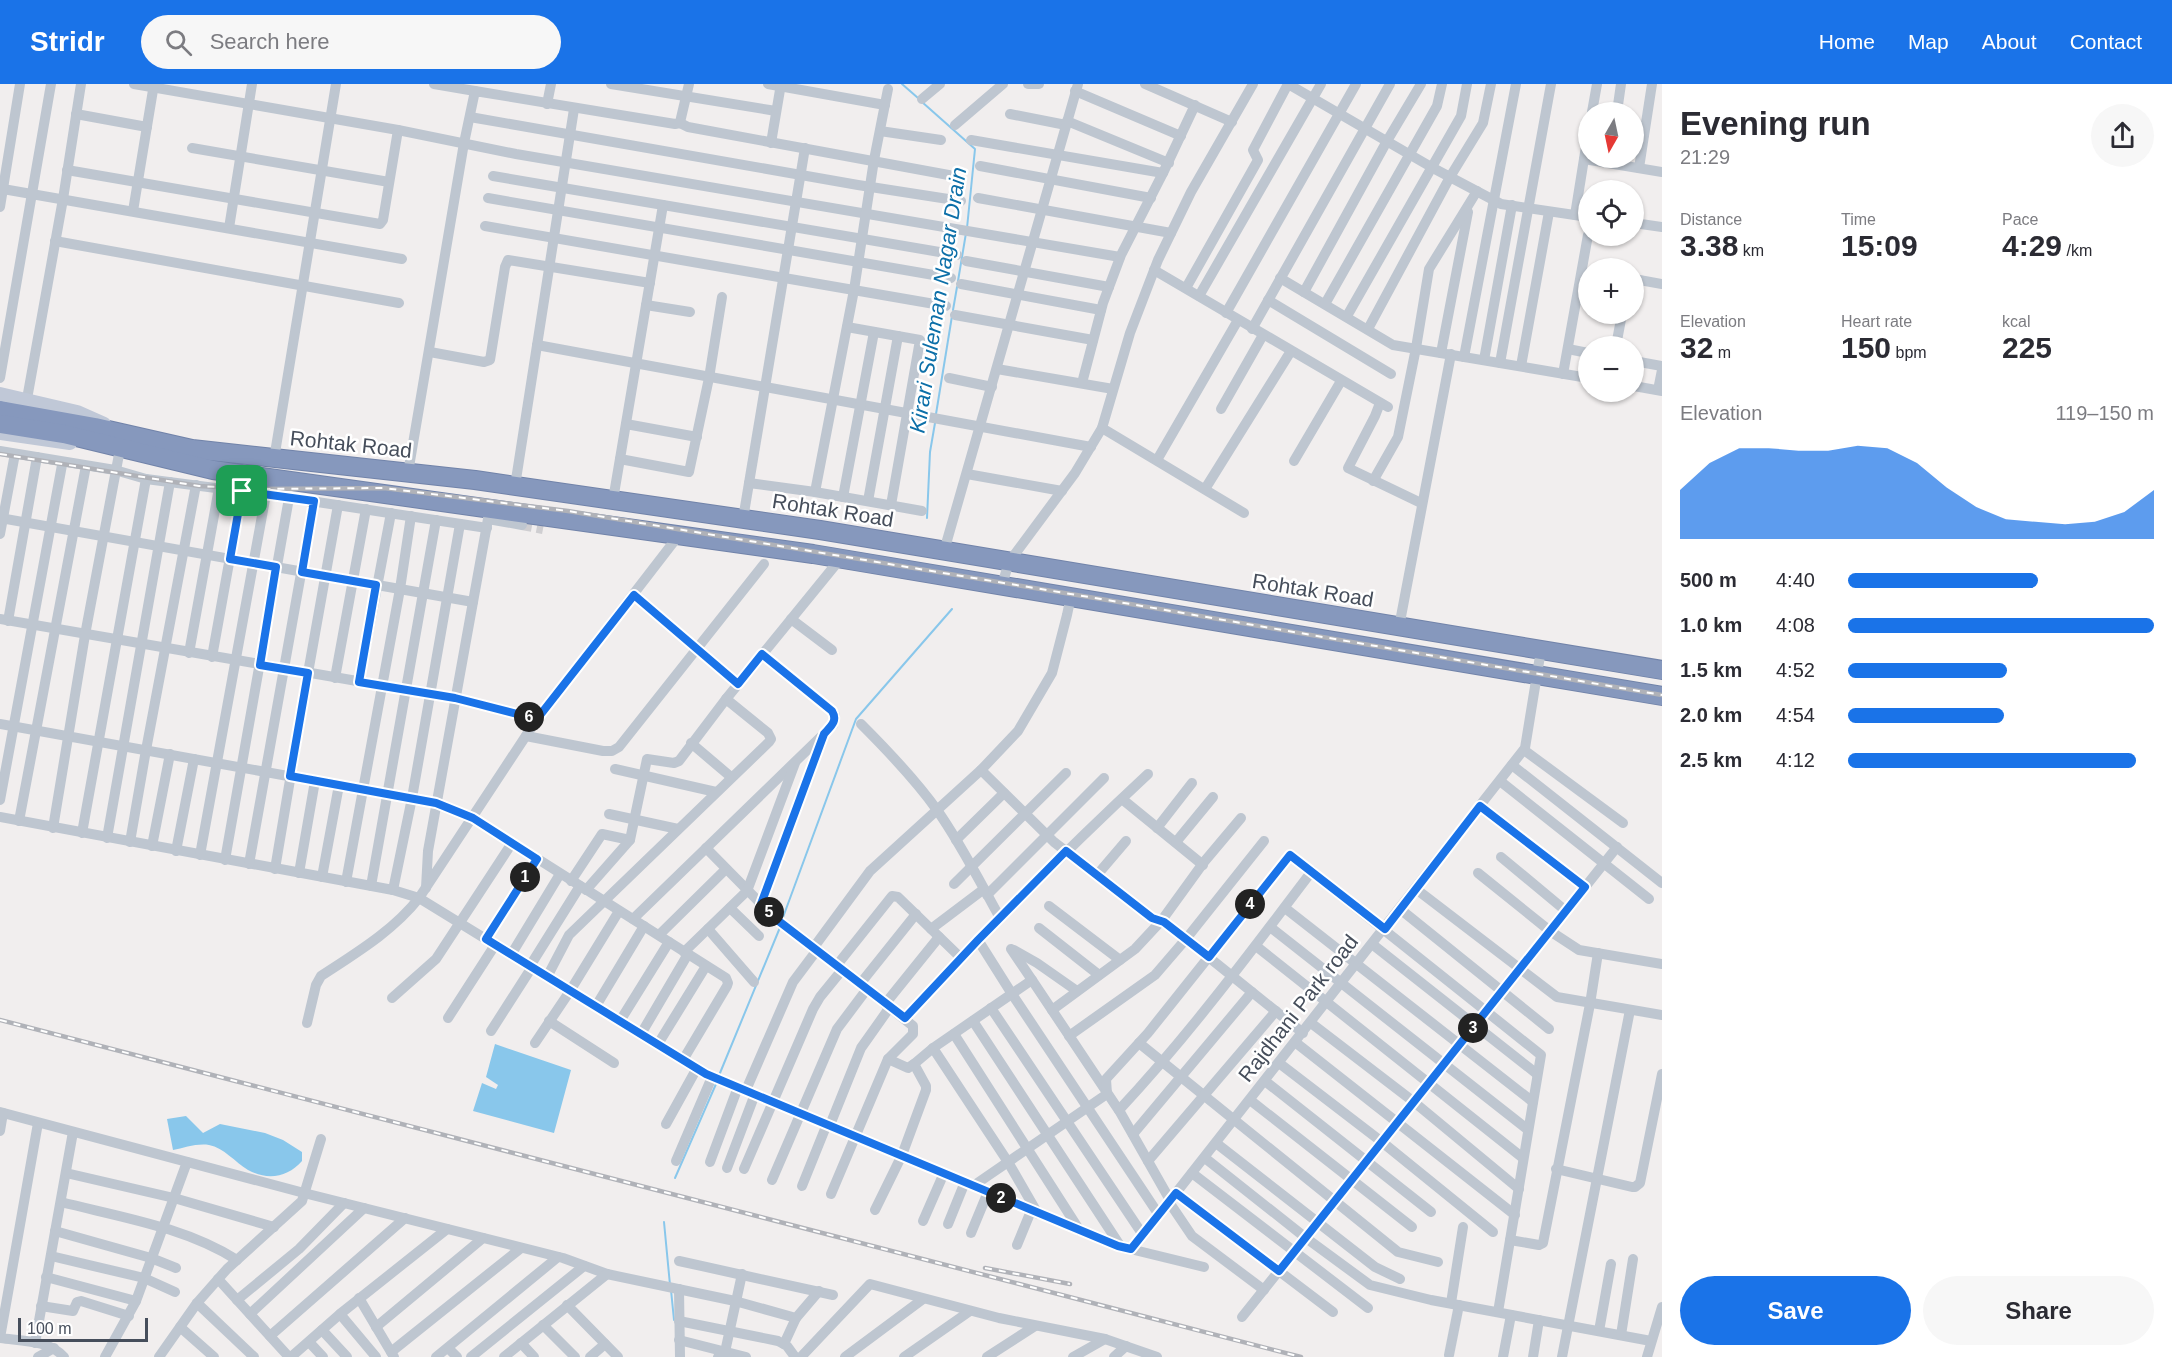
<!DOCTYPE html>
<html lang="en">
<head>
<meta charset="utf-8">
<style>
  body { margin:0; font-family:Helvetica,sans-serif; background:#f7f7f7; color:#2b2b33; height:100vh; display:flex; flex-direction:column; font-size:22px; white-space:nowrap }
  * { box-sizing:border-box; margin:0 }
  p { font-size:20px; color:#7c7c81 }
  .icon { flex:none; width:33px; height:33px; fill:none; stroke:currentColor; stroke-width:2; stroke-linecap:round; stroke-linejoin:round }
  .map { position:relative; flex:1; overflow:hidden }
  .panel { display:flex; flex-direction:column; background:#fff; width:510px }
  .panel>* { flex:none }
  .needle { width:39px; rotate:189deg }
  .controls { position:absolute; left:1578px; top:18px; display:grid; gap:12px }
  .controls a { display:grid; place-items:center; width:66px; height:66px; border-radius:50%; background:#fff; box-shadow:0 2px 4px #0004; font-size:30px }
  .scale { position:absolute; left:18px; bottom:15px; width:130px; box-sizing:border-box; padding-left:6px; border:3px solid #464e5b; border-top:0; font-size:16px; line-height:21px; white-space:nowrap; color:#464e5b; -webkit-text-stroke:4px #fff; paint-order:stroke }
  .pin { position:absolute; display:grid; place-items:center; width:51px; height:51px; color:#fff; margin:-26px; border-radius:12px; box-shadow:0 3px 9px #0006 }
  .km { position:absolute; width:30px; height:30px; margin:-15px; border-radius:50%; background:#222; color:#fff; font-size:16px; line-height:30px; text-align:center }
  .round { display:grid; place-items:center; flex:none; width:63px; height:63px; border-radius:32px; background:#f7f7f7 }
  .head { display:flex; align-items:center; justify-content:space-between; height:102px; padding:0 18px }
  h1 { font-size:33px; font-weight:800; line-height:45px }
  .figures { display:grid; grid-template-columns:repeat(3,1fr); gap:9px; height:102px; padding:6px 18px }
  .figures div { display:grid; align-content:center }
  .figures b { font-size:30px; font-weight:800 }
  .figures small { font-size:16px; font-weight:400 }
  .figures p { font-size:16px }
  .chart { height:168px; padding:12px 18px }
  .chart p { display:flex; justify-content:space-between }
  .chart svg { width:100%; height:108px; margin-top:6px; fill:#1a73e8; opacity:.7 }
  .cta { display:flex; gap:12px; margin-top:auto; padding:12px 18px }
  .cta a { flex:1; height:69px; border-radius:36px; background:#1a73e8; color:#fff; font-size:24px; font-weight:800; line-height:69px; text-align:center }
  .cta a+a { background:#f7f7f7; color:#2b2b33 }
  ul { padding:0 18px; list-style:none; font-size:20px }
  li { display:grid; grid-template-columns:96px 72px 1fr; align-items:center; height:45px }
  li i { height:15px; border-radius:8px; background:#1a73e8 }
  header { display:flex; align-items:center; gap:36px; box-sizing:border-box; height:84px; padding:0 30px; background:#1a73e8; color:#fff }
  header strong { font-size:28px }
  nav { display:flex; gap:33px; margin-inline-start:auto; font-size:21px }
  .search { width:420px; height:54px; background:#f7f7f7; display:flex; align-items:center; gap:15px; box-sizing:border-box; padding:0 21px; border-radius:33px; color:#7c7c81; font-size:22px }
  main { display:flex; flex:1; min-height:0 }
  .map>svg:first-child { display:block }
  .water { fill:#89c7eb }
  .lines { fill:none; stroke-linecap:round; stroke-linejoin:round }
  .stream { stroke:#89c7eb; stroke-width:2 }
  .street-tunnel { stroke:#cfced1; stroke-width:10; stroke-dasharray:10 5; stroke-linecap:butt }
  .highway-casing { stroke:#7183a9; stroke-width:20 }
  .street { stroke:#bec6d0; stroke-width:10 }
  .secondary { stroke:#c0c8d7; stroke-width:14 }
  .highway { stroke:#8698bd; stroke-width:18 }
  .rail-casing { stroke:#b0b2b8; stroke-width:4.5 }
  .rail { stroke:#fff; stroke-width:2; stroke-dasharray:7; stroke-linecap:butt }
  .route-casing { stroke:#fff; stroke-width:12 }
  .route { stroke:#1a73e8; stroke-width:8 }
  .labels { text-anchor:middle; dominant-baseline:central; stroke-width:5; stroke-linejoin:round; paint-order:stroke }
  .street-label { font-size:21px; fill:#464e5b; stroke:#fff }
  .water-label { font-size:22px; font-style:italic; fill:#0c6fa8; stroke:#fff }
</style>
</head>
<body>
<header>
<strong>Stridr</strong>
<div class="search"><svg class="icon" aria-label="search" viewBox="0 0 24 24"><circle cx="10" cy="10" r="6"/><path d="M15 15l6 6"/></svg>Search here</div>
<nav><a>Home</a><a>Map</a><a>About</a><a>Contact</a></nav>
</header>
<main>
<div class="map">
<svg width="1662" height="1273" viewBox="0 0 1662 1273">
  <rect width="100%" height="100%" fill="#f1eeee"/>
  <g class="water">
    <path d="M495 960 571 986 554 1049 473 1027 482 999 496 1005 498 1001 486 993Z"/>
    <path d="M186 1032 203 1049 220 1040 265 1049 283 1056 302 1068V1077C288 1093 268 1097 248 1086 235 1078 224 1064 209 1061 197 1059 184 1064 173 1066L167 1035Z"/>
  </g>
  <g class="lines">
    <g class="stream">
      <path d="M902 0 918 14"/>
      <path d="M922 18 975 65 967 144"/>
      <path d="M958 197 966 149"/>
      <path d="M953 226 957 203"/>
      <path d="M936 330 952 232"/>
      <path d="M927 434 930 368 935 339"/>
      <path d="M782 836 856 635 952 525"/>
      <path d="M720 989 781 841"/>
      <path d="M675 1094 716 1000"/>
      <path d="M664 1138 670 1201"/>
      <path d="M671 1206 674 1236"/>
    </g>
    <path class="street-tunnel" d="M522 441 543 445"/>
    <g class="highway-casing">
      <g id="highway">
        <path d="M0 326 95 343 192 365 475 396 820 446 1662 586"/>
        <path d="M0 340 64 350 213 386 813 470 1662 612"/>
      </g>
    </g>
    <g class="street">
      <path d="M134 0 398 46 516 70 1120 173"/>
      <path d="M434 0 475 7"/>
      <path d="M611 0 776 27"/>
      <path d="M768 0 885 21"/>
      <path d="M1028 0H1039"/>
      <path d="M1145 0 1232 38"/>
      <path d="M1288 0 1433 84 1501 120 1588 133"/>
      <path d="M1075 7 1181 52"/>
      <path d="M922 15 940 0"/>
      <path d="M547 20 551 0"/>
      <path d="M1592 28 1597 0"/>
      <path d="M1617 28 1621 0"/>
      <path d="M76 30 147 43"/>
      <path d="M1010 30 1066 41"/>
      <path d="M470 33 858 101 961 117"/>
      <path d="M1067 37 1169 79"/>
      <path d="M680 39 688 43 954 92"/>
      <path d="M955 41 1003 0"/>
      <path d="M880 47 941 56"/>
      <path d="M971 56 1163 89"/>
      <path d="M771 59 781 0"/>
      <path d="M192 64 389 98"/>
      <path d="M1584 75 1662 88"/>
      <path d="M980 82 1151 114"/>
      <path d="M1639 84 1652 0"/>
      <path d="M67 86 380 140 383 136 398 46"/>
      <path d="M493 92 957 171"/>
      <path d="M3 105 402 175"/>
      <path d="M488 114 951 194"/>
      <path d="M978 114 1171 149"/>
      <path d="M0 123 20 0"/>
      <path d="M133 127 154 0"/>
      <path d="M1575 131 1588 50"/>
      <path d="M1634 139 1662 143"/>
      <path d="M485 142 946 222"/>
      <path d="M229 144 252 0"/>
      <path d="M55 157 399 219"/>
      <path d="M966 177 1109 203"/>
      <path d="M1154 186 1388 323"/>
      <path d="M1280 194 1393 261 1588 294"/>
      <path d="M1634 195 1662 200"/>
      <path d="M961 200 1101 226"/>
      <path d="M1186 204 1258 76 1253 66 1288 0"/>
      <path d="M1304 208 1387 57 1421 0"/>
      <path d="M1199 212 1321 0"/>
      <path d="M1268 216 1391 290"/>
      <path d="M1325 220 1437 22 1442 0"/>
      <path d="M646 221 690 228"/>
      <path d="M1226 229 1356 0"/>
      <path d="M955 231 1093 256"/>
      <path d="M1347 232 1461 32 1467 0"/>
      <path d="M847 243 920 256 891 421"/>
      <path d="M1252 245 1390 0"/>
      <path d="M1368 245 1450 93 1483 39 1491 0"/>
      <path d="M537 261 1091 363"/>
      <path d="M1616 262 1622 230"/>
      <path d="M1568 265 1588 269"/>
      <path d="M430 268 484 278 490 276 505 183 508 176 650 199"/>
      <path d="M1441 269 1468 128"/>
      <path d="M1464 273 1516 0"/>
      <path d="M1484 276 1512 121"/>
      <path d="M1634 277 1662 282"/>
      <path d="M1500 279 1551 0"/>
      <path d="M1521 282 1549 128"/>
      <path d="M997 285 1113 305"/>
      <path d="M1563 290 1588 151"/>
      <path d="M0 294 51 0"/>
      <path d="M949 294 992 303"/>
      <path d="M1082 299 1103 219 1121 171 1163 89 1195 21"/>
      <path d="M1634 302 1662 307"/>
      <path d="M1658 306 1662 286"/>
      <path d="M27 315 63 115 81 0"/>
      <path d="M1380 319 1375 332 1348 384 1421 419"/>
      <path d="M1221 325 1263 251"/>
      <path d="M626 340 697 353"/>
      <path d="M1102 344 1244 429"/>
      <path d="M0 367 115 386 146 395 278 412 487 444"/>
      <path d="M274 375 336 0"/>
      <path d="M620 375 689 388 709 294 722 213"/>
      <path d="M1157 376 1238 236"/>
      <path d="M1294 377 1341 297"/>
      <path d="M408 389 464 59 475 7 675 40 680 39 681 34 689 0"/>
      <path d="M967 390 1062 407"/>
      <path d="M1373 397 1398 353 1416 264 1429 185 1477 107"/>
      <path d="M749 399 815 408 854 206 874 76 888 5"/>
      <path d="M515 402 574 25"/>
      <path d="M1205 405 1291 267"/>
      <path d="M815 408 922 427"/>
      <path d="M843 413 874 248"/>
      <path d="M613 416 663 121"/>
      <path d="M868 417 898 252"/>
      <path d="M489 430 488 435 522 441"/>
      <path d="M0 434 473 518"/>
      <path d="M743 435 805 64"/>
      <path d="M0 450 14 375"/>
      <path d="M944 467 1078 0"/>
      <path d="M1002 501 1009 478 1075 389 1102 344 1130 249 1158 176 1191 108 1253 0"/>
      <path d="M634 511 738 600"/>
      <path d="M0 535 455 614 537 635"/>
      <path d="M791 535 832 566"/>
      <path d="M8 537 37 373"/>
      <path d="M1399 543 1451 270"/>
      <path d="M189 569 219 404"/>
      <path d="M212 573 242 407"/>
      <path d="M335 594 366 425"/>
      <path d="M359 598 391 429"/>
      <path d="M0 640 437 719 473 734 726 894 728 899 727 902 683 976"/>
      <path d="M861 640C888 667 915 695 937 726 961 760 980 798 1000 834"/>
      <path d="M526 652 603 667H612L619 663 764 480"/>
      <path d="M691 659 731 693"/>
      <path d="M1524 666 1623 739"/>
      <path d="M1512 681 1662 799"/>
      <path d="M615 685 716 708"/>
      <path d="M981 686 1054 758 1152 834 1162 836 1186 855 1303 949"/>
      <path d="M1500 697 1649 815"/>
      <path d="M1122 715 1203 781"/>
      <path d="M0 716 62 381"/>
      <path d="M1480 722 1585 803"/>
      <path d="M609 730 678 745"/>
      <path d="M0 733 393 806 419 814 706 990 1118 1162 1204 1183"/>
      <path d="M19 737 85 387"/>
      <path d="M53 744 85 551 120 365"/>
      <path d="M1157 744 1192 699"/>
      <path d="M82 749 146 395"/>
      <path d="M107 754 170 398"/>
      <path d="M956 756 1004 709"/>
      <path d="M130 758 146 666 196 401"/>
      <path d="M1176 758 1213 713"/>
      <path d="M152 762 170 670"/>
      <path d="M706 764 776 835 814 863 913 942V950L888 975 831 1110"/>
      <path d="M176 767 194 675"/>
      <path d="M200 771 266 410"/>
      <path d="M1501 773 1566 827"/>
      <path d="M225 776 289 414"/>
      <path d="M249 780 314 417"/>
      <path d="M275 785 308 589 338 421"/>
      <path d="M299 789 315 697"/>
      <path d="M1478 789 1550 847 1579 866 1662 880"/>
      <path d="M1097 791 1126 757"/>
      <path d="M322 793 339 701"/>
      <path d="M571 797 602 750 630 756"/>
      <path d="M346 798 400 505 411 432"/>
      <path d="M954 800 1066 689"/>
      <path d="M371 802 436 436"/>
      <path d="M426 804 428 767 488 435"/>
      <path d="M1416 805 1557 913 1662 931"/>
      <path d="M393 806 412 714 460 440"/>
      <path d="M586 806 630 756 647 675 674 679 679 677 726 615 841 474"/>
      <path d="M987 811 1104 694"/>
      <path d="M761 820 823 652"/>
      <path d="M1049 822 1120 876"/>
      <path d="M730 824 759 852"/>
      <path d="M1285 824 1533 1018"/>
      <path d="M1400 825 1549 945"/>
      <path d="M633 835 833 641 835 631 832 627 762 570"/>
      <path d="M1270 843 1527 1045"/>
      <path d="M1039 844 1099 891"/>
      <path d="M708 845 754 898"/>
      <path d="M931 845 984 805"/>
      <path d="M659 851 726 785"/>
      <path d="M486 855 537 775"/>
      <path d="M978 856 1012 910 1159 1131"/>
      <path d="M1372 860 1537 990"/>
      <path d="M1256 862 1523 1074"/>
      <path d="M814 863 870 787 981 686 1018 647 1052 589 1067 531 1071 512"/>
      <path d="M1014 866 1037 879 1077 907"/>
      <path d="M684 868 747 807 795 679"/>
      <path d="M511 871 560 790"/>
      <path d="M837 881 892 812 898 813 961 874"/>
      <path d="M530 882 580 802"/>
      <path d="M547 893 569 851 769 658 771 655 768 649 726 615"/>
      <path d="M1032 896 1120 1028 1170 1116"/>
      <path d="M860 900 916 830"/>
      <path d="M392 914 436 875 512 759"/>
      <path d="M885 920 939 853"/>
      <path d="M596 922 644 842"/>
      <path d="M991 924 1143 1151"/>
      <path d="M1052 926 1135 865 1162 836 1204 778 1241 734"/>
      <path d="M448 934 495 861"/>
      <path d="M905 934C983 850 1063 769 1148 690"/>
      <path d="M549 937 614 979"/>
      <path d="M620 937 669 858"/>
      <path d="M973 937 1121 1163"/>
      <path d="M307 939 316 901 321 892C356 869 393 847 419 814L537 635 679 451"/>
      <path d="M1311 939 1414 1018 1519 1105"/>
      <path d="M491 947 532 883"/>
      <path d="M641 950 688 870"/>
      <path d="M954 950 1080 1147"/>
      <path d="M1069 952 1155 891 1186 855 1264 757"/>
      <path d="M1295 958 1515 1131"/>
      <path d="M535 959 570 907 619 827"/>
      <path d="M1139 959 1398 1168 1438 1178"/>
      <path d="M658 960 706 882"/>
      <path d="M933 964 1008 1078 1038 1130"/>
      <path d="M888 975 908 984 914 980"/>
      <path d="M1279 979 1382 1058 1493 1148"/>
      <path d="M1265 997 1431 1128"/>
      <path d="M746 1006 793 898 817 866"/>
      <path d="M1250 1016 1412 1143"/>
      <path d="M1119 1026C1189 951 1250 869 1312 787"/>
      <path d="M0 1028 304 1109 563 1174 607 1190 735 1217 796 1234 819 1207"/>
      <path d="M666 1040 697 984"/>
      <path d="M830 1041 861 964 890 923"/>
      <path d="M0 1047 3 1029"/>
      <path d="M1133 1050 1252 908"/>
      <path d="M1216 1059 1375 1183 1400 1195"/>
      <path d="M1205 1074 1306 1154 1370 1201 1431 1216 1651 1257"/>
      <path d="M676 1077 712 993"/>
      <path d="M1148 1077 1276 927"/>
      <path d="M710 1078 738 1003"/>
      <path d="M727 1084 755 1010"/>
      <path d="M744 1085 813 925 820 913 842 886"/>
      <path d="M1556 1085 1632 1103H1635L1640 1099 1662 990"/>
      <path d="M66 1089 174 1114 274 1143"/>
      <path d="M1192 1089 1368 1224"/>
      <path d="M772 1096 837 945 867 905"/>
      <path d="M802 1102 827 1040"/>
      <path d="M973 1102 1107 1010 1106 995 1148 949 1290 771 1541 971 1498 1228"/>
      <path d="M1176 1109 1333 1228"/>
      <path d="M61 1118C120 1133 185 1143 237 1176"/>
      <path d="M1169 1118 1192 1152 1264 1206"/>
      <path d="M875 1126 902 1071 926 1006V1002L914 980 933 964 1032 896 1011 865"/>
      <path d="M923 1137 944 1089"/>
      <path d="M948 1140 965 1098"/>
      <path d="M55 1147 151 1174 176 1184"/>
      <path d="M971 1149 988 1108"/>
      <path d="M1510 1156 1539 1161 1543 1159 1590 920 1598 869"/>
      <path d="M1017 1161 1031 1127"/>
      <path d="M1132 1165 1525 664 1541 566"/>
      <path d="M51 1172 144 1194 175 1208"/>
      <path d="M679 1177 833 1211"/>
      <path d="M46 1193 136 1217"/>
      <path d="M218 1195 289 1273"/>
      <path d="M679 1205 680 1273"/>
      <path d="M359 1214 394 1273"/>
      <path d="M237 1216 299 1165 344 1119"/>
      <path d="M197 1219 254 1273"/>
      <path d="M1451 1219 1463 1143"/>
      <path d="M567 1221 618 1273"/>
      <path d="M41 1222 73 1227 77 1218 81 1217 129 1232"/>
      <path d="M250 1230 364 1124"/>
      <path d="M340 1230 376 1273"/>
      <path d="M1242 1233 1617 763"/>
      <path d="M679 1237 778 1257 787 1262 795 1273"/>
      <path d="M543 1241 575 1273"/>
      <path d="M180 1243 214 1273"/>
      <path d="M376 1243 483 1154"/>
      <path d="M322 1246 347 1273"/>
      <path d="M1599 1247 1611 1180"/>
      <path d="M1621 1251 1633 1175"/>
      <path d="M270 1252 405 1134"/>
      <path d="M0 1254 38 1039"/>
      <path d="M0 1254C21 1257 49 1256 64 1273"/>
      <path d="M679 1256 746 1273"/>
      <path d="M309 1258 323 1273"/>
      <path d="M35 1259 73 1048"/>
      <path d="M521 1259 534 1273"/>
      <path d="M784 1260 796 1234"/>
      <path d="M448 1264 457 1273"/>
      <path d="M391 1268 521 1164"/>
      <path d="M1449 1271 1459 1221"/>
      <path d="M38 1273 54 1264"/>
      <path d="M105 1273 136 1217 187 1078"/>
      <path d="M159 1273 197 1219 227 1185 302 1117 321 1055"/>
      <path d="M291 1273 340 1230 447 1145"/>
      <path d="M436 1273 558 1173"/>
      <path d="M471 1273 584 1182"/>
      <path d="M504 1273 607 1190"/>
      <path d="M590 1273 605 1260"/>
      <path d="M718 1273 725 1268 742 1190"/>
      <path d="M801 1273 870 1200 999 1234 1105 1255 1157 1273"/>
      <path d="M845 1273 923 1215"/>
      <path d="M904 1273 970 1227"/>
      <path d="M987 1273 1035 1242"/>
      <path d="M1073 1273 1105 1255"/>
      <path d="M1114 1273 1126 1262"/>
      <path d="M1503 1273 1511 1231"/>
      <path d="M1533 1273 1539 1236"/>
      <path d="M1562 1273 1630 926"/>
      <path d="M1647 1273 1662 1223"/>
    </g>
    <g class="secondary">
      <path d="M0 310 77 328 104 340"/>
      <path d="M0 349 70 359"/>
    </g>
    <use href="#highway" class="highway"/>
    <g class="rail-casing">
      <g id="rail">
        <path d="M0 370 199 402 255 405 384 404 568 427 1101 515 1662 611"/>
        <path d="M0 936 1301 1273"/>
        <path d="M985 1184 1070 1200"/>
      </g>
    </g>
    <use href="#rail" class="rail"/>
  </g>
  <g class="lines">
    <g class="route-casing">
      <path id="route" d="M242 407 314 417 302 488 376 501 359 598 455 614 537 635 634 511 738 600 762 570 832 627C838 637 831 642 824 650L761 820 776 835 905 934 978 856 1066 767 1152 834 1164 838 1209 873 1290 771 1385 845 1480 722 1585 803 1279 1187 1176 1109 1131 1165 1118 1162 706 990 486 855 537 775 473 734 436 719 290 692 308 589 260 581 276 483 230 475Z"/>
    </g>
    <use href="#route" class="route"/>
  </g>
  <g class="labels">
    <g class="street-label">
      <text transform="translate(351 360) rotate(6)">Rohtak Road</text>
      <text transform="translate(833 426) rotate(9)">Rohtak Road</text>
      <text transform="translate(1313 506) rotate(9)">Rohtak Road</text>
      <text transform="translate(1298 924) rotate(-52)">Rajdhani Park road</text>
    </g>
    <g class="water-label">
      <text transform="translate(938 216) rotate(-81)">Kirari Suleman Nagar Drain</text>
    </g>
  </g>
</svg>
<div class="controls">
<a><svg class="needle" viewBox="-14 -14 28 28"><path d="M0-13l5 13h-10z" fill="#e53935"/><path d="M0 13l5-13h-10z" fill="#7c7c81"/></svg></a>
<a><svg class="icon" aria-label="locate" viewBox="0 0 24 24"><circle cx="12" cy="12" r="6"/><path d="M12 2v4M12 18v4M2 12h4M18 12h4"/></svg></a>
<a>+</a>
<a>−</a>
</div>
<div class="scale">100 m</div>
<div class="pin" style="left:242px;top:407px;background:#1e9e55"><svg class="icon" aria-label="arrive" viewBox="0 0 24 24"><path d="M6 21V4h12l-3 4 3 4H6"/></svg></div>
<b class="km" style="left:525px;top:793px">1</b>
<b class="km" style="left:1001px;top:1114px">2</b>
<b class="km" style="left:1473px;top:944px">3</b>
<b class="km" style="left:1250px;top:820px">4</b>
<b class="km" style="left:769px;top:828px">5</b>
<b class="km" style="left:529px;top:633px">6</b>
</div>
<section class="panel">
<div class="head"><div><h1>Evening run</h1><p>21:29</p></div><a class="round"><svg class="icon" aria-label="share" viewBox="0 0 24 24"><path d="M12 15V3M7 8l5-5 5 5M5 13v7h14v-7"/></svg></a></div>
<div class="figures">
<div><p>Distance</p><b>3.38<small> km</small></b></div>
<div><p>Time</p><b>15:09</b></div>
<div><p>Pace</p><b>4:29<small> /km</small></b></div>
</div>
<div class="figures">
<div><p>Elevation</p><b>32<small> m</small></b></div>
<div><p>Heart rate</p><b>150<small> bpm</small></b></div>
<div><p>kcal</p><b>225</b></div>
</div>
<div class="chart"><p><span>Elevation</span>119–150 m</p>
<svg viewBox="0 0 160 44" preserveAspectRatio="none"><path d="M0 44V24L10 13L20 7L30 7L40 8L50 8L60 6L70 7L80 13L90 23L100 31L110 36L120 37L130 38L140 37L150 33L160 24V44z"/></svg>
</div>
<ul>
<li><b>500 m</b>4:40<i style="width:62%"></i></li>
<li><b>1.0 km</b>4:08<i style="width:100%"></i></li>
<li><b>1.5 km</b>4:52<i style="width:52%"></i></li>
<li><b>2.0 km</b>4:54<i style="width:51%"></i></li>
<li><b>2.5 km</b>4:12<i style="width:94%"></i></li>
</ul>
<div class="cta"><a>Save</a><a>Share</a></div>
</section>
</main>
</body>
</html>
